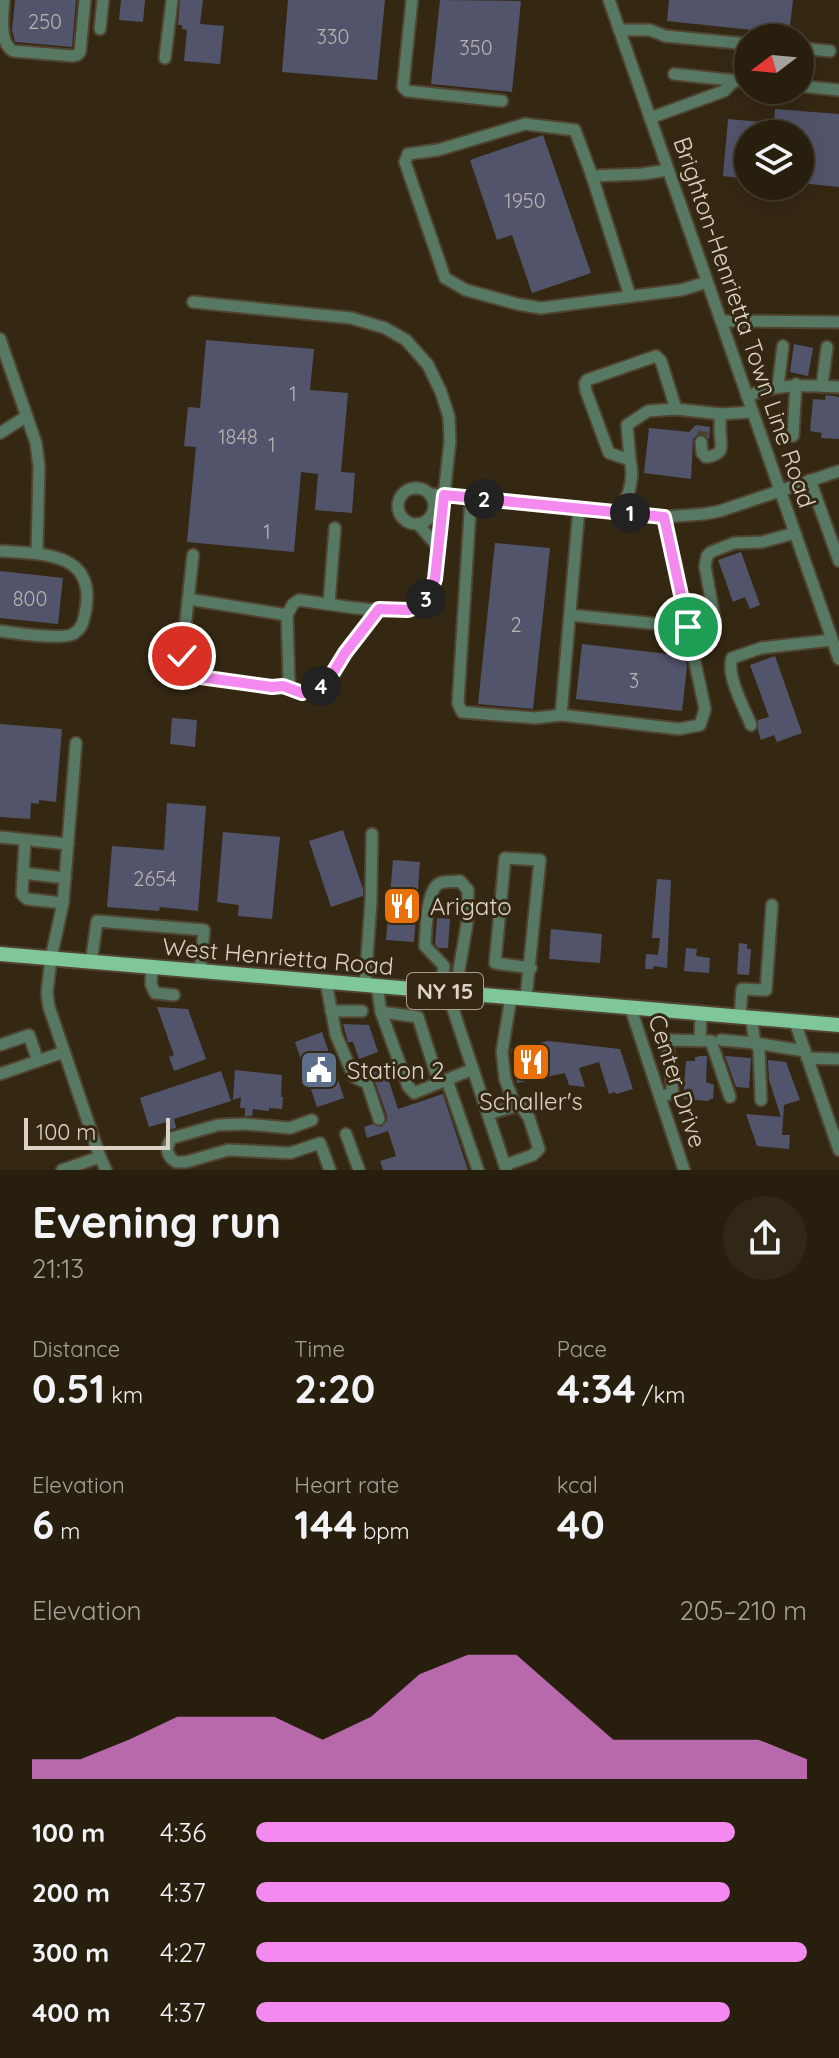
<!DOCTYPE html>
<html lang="en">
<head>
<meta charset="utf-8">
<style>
  body { margin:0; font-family:Quicksand,sans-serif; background:#302717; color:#f1f3f6; height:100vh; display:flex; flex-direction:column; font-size:30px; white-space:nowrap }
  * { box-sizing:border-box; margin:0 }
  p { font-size:26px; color:#a5a29e }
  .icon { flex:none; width:44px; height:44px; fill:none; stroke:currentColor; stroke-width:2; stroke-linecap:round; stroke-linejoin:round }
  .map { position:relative; height:1170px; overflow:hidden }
  .panel { display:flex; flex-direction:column; background:#281e0e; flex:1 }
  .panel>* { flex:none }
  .needle { width:52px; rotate:254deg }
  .controls { position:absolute; left:734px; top:24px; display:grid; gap:16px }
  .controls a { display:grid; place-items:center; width:80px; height:80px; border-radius:50%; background:#281e0e; box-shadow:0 8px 32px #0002,0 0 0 2px #443c2e; font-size:40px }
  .scale { position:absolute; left:24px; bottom:20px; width:146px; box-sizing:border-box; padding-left:8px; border:4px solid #dcd3c6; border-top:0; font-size:22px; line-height:28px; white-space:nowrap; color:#dcd3c6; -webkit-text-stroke:6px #352813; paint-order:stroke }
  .pin { position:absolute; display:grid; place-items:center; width:68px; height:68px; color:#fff; margin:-34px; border:4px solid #fff; border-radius:50%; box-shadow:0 2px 8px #0007 }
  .km { position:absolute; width:40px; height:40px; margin:-20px; border-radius:50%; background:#222; color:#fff; font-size:22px; line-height:40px; text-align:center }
  .round { display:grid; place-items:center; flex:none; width:84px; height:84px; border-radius:42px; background:#302717 }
  .headline { display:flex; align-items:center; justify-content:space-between; height:136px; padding:0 32px }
  h1 { font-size:44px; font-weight:700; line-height:60px }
  .figures { display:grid; grid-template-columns:repeat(3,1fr); gap:12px; height:136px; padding:8px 32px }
  .figures div { display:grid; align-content:center }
  .figures b { font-size:40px; font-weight:700 }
  .figures small { font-size:22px; font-weight:400 }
  .figures p { font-size:22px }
  .chart { height:224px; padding:16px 32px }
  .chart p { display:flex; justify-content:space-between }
  .chart svg { width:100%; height:144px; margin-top:8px; fill:#f489f0; opacity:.7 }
  ul { padding:0 32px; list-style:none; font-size:26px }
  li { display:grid; grid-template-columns:128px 96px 1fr; align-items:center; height:60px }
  li i { height:20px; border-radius:10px; background:#f489f0 }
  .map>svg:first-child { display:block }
  .building { fill:#52546c }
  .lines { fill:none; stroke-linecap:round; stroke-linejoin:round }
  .minor-tunnel { stroke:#4e422e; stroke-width:11; stroke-dasharray:11 5.5; stroke-linecap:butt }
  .minor-casing { stroke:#504330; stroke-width:15 }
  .major-casing { stroke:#504330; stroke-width:18 }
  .minor { stroke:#577862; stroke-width:11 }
  .major { stroke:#7fc698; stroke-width:14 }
  .route-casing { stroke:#fff; stroke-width:16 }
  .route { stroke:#f489f0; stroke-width:10 }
  .labels { text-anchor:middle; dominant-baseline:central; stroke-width:6; stroke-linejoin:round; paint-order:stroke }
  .number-label { font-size:20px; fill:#bab3b0 }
  .shield { fill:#352813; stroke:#aaa090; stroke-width:2 }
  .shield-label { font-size:22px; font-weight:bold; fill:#dcd3c6 }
  .street-label { font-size:24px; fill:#dcd3c6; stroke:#352813 }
  .poi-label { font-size:24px; fill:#dcd3c6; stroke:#352813; text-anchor:start }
</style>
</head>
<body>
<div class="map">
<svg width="839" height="1170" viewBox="0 0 839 1170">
  <rect width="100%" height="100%" fill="#352813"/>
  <g class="building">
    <path d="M15 0H76L72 47 15 42 12 30Z"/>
    <path d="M121 0H145L143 22 119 20Z"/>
    <path d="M180 0H203L200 24 224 26 220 64 184 61 187 30 182 29V25H178Z"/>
    <path d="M288 0H385L377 80 282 72Z"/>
    <path d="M440 0 521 1 512 92 431 84Z"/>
    <path d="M669 0H793L789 34 667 21Z"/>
    <path d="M775 109 839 114V187L800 183V134H748V179L723 176 728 119 774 123Z"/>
    <path d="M543 135 591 273 532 293 512 235 497 240 470 160Z"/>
    <path d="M206 340 314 349 310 390 348 393 341 472 355 473 352 513 315 510 318 474 301 472 294 552 187 542 196 447 184 446 188 407 200 408Z"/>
    <path d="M794 344 813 348 808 376 790 372Z"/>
    <path d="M826 395 839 397V439L821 438 822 433 810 431 813 399 825 400Z"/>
    <path d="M696 425 710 427 709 439 701 434 696 436 693 439 691 479 644 473 649 428 689 432Z"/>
    <path d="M495 543 550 548 533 709 478 704Z"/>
    <path d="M741 552 760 605 750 609 745 597 733 602 718 560Z"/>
    <path d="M0 571 63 578 58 624 0 618Z"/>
    <path d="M582 644 685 656 687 666 682 711 576 699Z"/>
    <path d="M775 656 802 733 777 742 774 735 761 740 758 730V720L769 717 750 665Z"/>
    <path d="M172 718 197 720 195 747 170 744Z"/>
    <path d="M0 724 62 729 56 802 39 800V804L31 803 30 819 0 817Z"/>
    <path d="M167 803 206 806 198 911 160 907 159 911 107 907 112 846 164 850Z"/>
    <path d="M343 830 363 889V896L331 907 309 841Z"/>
    <path d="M223 832 280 837 272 919 238 916 239 905 217 902Z"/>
    <path d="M393 860 420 862 414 942 386 940Z"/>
    <path d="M657 879 671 880 667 968 654 966 653 969H645L646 954 658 955 660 938H652Z"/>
    <path d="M437 918 450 919 448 948H438L435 944Z"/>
    <path d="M551 929 602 934 600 963 549 959Z"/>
    <path d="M739 943 747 944V949H751L749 975 737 974Z"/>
    <path d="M686 948 697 949 696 956 710 958 709 973 684 971Z"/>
    <path d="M157 1007 188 1009 206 1059 174 1071 169 1057 174 1055Z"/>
    <path d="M343 1024 369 1025 378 1052 359 1059 353 1042H348Z"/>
    <path d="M322 1032 344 1098 317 1107 295 1042Z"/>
    <path d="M549 1041 620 1049 633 1089 616 1094 615 1092 609 1094 599 1062 579 1068 585 1087 569 1085 565 1073 517 1083 511 1049Z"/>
    <path d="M699 1056H707L706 1082 714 1085 713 1099H710L709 1101 683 1099 686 1061H695V1057H698Z"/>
    <path d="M725 1056 751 1058 749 1088 736 1087Z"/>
    <path d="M768 1060 786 1062 800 1100 784 1105 782 1135H790L789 1149 757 1146 746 1114 781 1117 769 1080Z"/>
    <path d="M385 1069 398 1109 443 1094 468 1170H383L380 1161 396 1156 388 1131 367 1138 364 1127 373 1124 381 1127 387 1121V1116L372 1073Z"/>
    <path d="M235 1070 282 1075 281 1097H283L282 1109 269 1108V1111L253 1109 252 1116H245V1108H240L241 1097 233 1100Z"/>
    <path d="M221 1071 231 1101 174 1119 176 1128 169 1130 166 1122 149 1127 140 1098Z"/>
  </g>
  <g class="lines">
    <path class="minor-tunnel" d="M701 442 704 426"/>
    <g class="minor-casing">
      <g id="minor">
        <path d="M4 0C2 19 0 43 13 51L73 56 77 55 80 52 85 0"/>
        <path d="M412 0 403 87 407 91 502 101"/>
        <path d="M609 0 839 659"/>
        <path d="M100 29 103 0"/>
        <path d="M619 30H650L665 36 748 44"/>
        <path d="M800 48 830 51"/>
        <path d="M165 58 172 0"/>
        <path d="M674 74 748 82"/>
        <path d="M800 86 839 90"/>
        <path d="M650 118 724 91 734 81"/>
        <path d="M668 170 642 174 592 176 575 130 525 124 438 150 408 154 405 162 445 278 466 290 517 304 541 308 681 290 707 282"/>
        <path d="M592 176 630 296"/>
        <path d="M193 302 351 318 385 328 406 340 428 365 441 392 449 417 450 441 435 579C432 590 429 599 419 606 400 618 324 603 299 600L293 604 287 615 289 680 283 686 272 687 193 676 185 669 182 656 193 555"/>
        <path d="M721 321 839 322"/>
        <path d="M0 339 36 443 39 467 37 553"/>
        <path d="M778 386 783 346"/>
        <path d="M822 386 827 347"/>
        <path d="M747 396C780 383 805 385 839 387"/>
        <path d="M0 433 27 416"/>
        <path d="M793 436 796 384"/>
        <path d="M701 442 702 453 706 457C727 454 720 445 720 430 720 424 720 419 721 414"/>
        <path d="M630 460 627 425 648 411 676 409"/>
        <path d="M810 480 839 561"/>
        <circle cx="416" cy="506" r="18"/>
        <path d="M430 494 664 517 704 514 720 511 839 471"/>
        <path d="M471 497 458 703 462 712 535 718 561 715 679 729 700 725 705 709 664 517"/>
        <path d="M620 512C629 496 635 479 630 460L609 453 586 391 585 383 587 380 656 356 661 361 676 409 721 414 752 412"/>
        <path d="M418 524 439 548"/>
        <path d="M0 551C40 554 95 551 86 608 84 618 83 629 73 634 62 640 15 633 0 631"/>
        <path d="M188 599 287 615"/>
        <path d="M329 603 335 528"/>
        <path d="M570 615 688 627"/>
        <path d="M705 639 711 632 715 621 705 566 707 556 711 552 734 543 762 542 795 533"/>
        <path d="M283 686 302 693 320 686 334 671 345 653 379 609"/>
        <path d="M561 715 579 508"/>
        <path d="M751 725C744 707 726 676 732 658L761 648 832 640"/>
        <path d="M76 743 63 903 51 958 47 993 49 1007 100 1157 106 1170"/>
        <path d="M0 837 68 844"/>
        <path d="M25 840 22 894 27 899 63 903"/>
        <path d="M23 873 65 878"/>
        <path d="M91 963 97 921 204 930 200 972"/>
        <path d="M152 968 151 984 155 993 174 995"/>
        <path d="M326 982 336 1035 354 1077 367 1083 379 1119"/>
        <path d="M365 985 371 901 372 834"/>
        <path d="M377 986 381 1012 408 1086 414 1093 473 1069"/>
        <path d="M441 991 444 966 425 946C426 931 426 889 440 883 445 881 454 882 460 881L468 890 467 924 459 970V992"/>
        <path d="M447 991 506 1169"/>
        <path d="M526 998 540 860 505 858 495 963 531 968"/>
        <path d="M630 1006 684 1170"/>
        <path d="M331 1011H362"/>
        <path d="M381 1012 418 1017 439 1083"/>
        <path d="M740 1016 742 989 766 990 772 905"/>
        <path d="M751 1017 755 1043 759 1049 761 1100"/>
        <path d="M795 1022 839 1150"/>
        <path d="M700 1040 701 1013"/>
        <path d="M721 1040 755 1043 805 1051"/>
        <path d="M0 1045 29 1035 38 1061"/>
        <path d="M807 1058 839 1059"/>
        <path d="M0 1074 64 1052"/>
        <path d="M447 1080 478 1170"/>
        <path d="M660 1097 673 1093 667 1040 711 1041 730 1097"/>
        <path d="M488 1114 519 1105"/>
        <path d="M312 1120 290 1128 245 1124 218 1125 172 1138C165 1147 166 1156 176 1162H186L228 1150 290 1153 320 1143 330 1170"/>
        <path d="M346 1134 359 1170"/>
        <path d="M505 1165 533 1155 539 1149 529 1118 521 1106 513 1100 505 1079 502 1052 511 997"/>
        <path d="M62 1170 100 1157"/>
      </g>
    </g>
    <g class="major-casing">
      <path id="major" d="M0 954 839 1025"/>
    </g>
    <use href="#minor" class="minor"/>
    <use href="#major" class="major"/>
  </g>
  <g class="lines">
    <g class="route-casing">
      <path id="route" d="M182 656 185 669 193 676 272 687 283 686 302 693 320 686 334 671 345 653 379 609 408 610 419 606 429 596 435 579 444 495 664 517 688 627"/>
    </g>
    <use href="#route" class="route"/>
  </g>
  <defs>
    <g id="restaurant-square" transform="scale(2)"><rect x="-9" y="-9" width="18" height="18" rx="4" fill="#e8710a" stroke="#352813"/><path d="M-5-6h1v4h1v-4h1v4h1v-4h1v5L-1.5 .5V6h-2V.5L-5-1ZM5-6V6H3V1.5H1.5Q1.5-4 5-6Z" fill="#fff"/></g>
    <g id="civic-square" transform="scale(2)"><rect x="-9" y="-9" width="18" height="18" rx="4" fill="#5c6f8a" stroke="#352813"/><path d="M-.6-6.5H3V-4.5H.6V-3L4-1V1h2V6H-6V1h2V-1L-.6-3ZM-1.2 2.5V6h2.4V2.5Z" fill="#fff"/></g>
  </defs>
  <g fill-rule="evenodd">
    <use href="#restaurant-square" x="402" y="906"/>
    <use href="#restaurant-square" x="531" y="1062"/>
    <use href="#civic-square" x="319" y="1070"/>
  </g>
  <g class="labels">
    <g class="number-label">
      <text x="45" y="21">250</text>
      <text x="333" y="36">330</text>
      <text x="476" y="47">350</text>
      <text x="525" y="200">1950</text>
      <text x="293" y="393">1</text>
      <text x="238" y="436">1848</text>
      <text x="272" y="444">1</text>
      <text x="267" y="531">1</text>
      <text x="30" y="598">800</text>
      <text x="516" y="624">2</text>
      <text x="634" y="680">3</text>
      <text x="155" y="878">2654</text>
    </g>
    <rect class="shield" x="407" y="973" width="76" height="36" rx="6"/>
    <g class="shield-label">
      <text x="445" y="991">NY 15</text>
    </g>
    <g class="street-label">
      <text transform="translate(745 322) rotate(71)">Brighton-Henrietta Town Line Road</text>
      <text transform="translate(278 956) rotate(5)">West Henrietta Road</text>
      <text transform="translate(678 1081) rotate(72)">Center Drive</text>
    </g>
    <g class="poi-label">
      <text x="430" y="906">Arigato</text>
      <text x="347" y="1070">Station 2</text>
      <text x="531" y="1101" text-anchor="middle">Schaller's</text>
    </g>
  </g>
</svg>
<div class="controls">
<a><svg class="needle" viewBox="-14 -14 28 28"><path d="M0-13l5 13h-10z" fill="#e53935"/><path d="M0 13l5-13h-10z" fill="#a5a29e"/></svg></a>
<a><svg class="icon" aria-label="layers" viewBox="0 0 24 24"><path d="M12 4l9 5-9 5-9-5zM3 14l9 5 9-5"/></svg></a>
</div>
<div class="scale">100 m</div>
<div class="pin" style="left:688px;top:627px;background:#1e9e55"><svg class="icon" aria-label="arrive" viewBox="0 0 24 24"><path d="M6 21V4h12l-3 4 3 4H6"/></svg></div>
<div class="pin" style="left:182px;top:656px;background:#d93025"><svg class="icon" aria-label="check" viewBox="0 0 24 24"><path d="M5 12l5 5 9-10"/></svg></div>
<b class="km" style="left:630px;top:513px">1</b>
<b class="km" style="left:484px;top:499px">2</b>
<b class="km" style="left:426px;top:599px">3</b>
<b class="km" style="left:321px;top:686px">4</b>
</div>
<section class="panel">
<div class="headline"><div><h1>Evening run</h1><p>21:13</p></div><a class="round"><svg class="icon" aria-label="share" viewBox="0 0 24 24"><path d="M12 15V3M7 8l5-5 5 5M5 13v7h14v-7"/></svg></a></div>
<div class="figures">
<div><p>Distance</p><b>0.51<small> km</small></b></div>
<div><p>Time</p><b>2:20</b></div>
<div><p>Pace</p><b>4:34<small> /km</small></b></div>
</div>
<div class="figures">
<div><p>Elevation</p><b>6<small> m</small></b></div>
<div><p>Heart rate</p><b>144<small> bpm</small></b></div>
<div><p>kcal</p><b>40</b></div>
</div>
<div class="chart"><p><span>Elevation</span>205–210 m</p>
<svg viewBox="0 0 160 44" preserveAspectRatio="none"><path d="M0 44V38L10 38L20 32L30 25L40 25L50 25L60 32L70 25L80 12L90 6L100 6L110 19L120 32L130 32L140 32L150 32L160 38V44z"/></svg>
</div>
<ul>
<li><b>100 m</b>4:36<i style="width:87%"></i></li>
<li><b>200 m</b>4:37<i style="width:86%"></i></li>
<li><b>300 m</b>4:27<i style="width:100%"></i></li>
<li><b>400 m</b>4:37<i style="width:86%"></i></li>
</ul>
</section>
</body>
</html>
